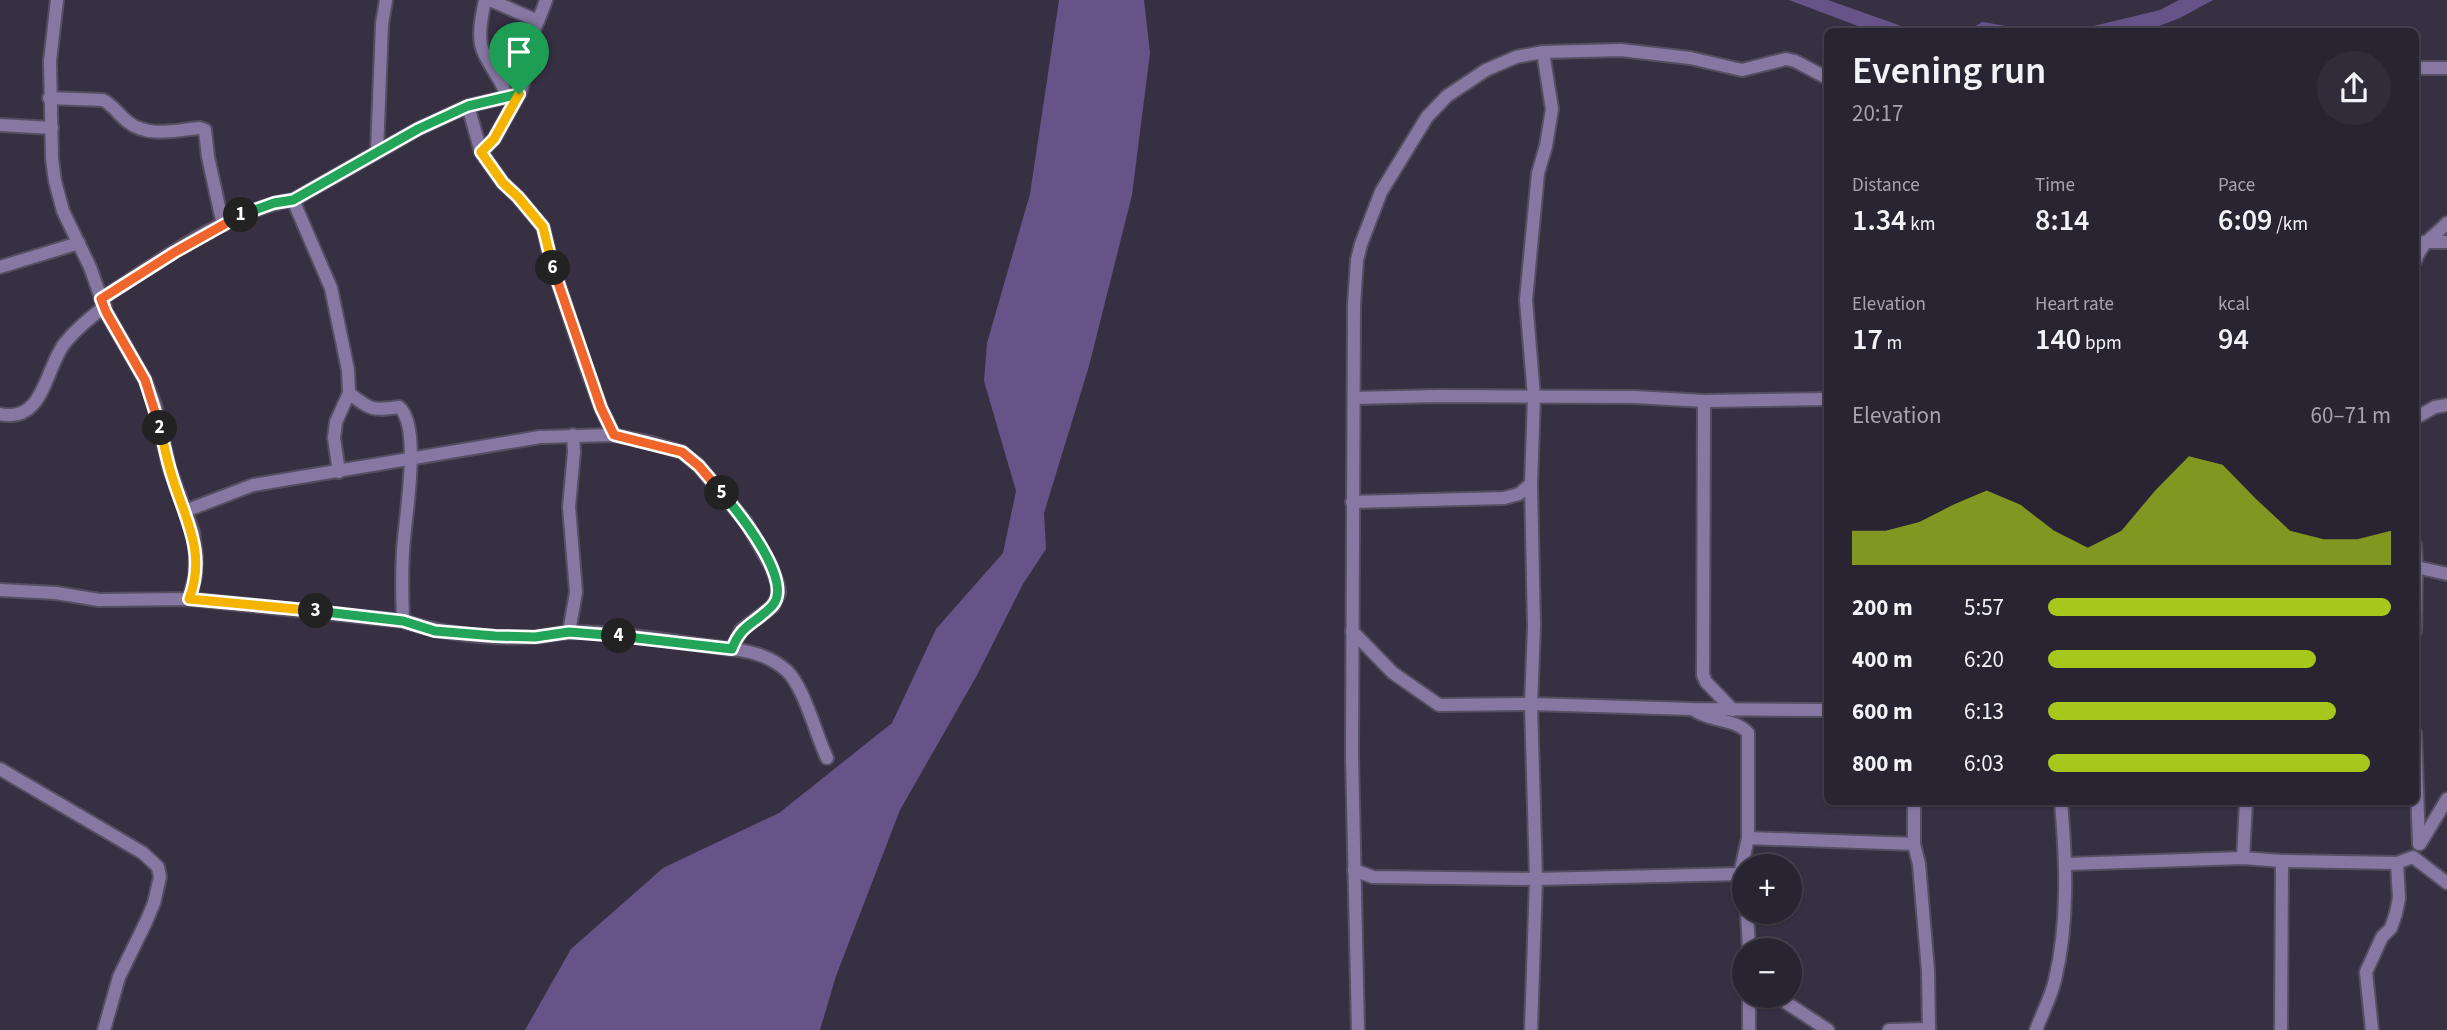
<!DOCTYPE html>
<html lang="en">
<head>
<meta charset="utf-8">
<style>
  body { margin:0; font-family:"Source Sans 3",sans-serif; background:#312c3a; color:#f1f3f6; height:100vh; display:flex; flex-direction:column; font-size:26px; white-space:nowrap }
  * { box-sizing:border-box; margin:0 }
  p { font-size:23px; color:#a5a4ac }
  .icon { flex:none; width:38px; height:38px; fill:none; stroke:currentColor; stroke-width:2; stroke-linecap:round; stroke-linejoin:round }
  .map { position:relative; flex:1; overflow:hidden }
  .side { position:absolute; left:1824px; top:28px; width:595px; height:777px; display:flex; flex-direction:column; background:#292432; border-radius:10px; box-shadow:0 2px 5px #0004,0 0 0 2px #45414d }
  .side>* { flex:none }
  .buttons { position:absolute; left:1732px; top:854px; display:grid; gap:14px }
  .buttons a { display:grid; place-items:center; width:70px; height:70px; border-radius:50%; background:#292432; box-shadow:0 2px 5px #0004,0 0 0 2px #45414d; font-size:35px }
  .pin { position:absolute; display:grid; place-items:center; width:60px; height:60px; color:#fff; margin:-72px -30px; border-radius:50% 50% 50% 0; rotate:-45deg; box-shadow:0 0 7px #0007 }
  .pin .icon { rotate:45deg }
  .km { position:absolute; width:35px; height:35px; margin:-18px; border-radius:50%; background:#222; color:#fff; font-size:19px; line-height:35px; text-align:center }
  .round { display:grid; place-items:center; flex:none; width:74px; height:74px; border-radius:37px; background:#312c3a }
  .overview { display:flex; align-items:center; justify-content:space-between; height:119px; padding:0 28px }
  h1 { font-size:38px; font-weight:600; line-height:52px }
  .stats { display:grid; grid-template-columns:repeat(3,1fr); gap:10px; height:119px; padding:7px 28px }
  .stats div { display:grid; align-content:center }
  .stats b { font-size:30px; font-weight:600 }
  .stats small { font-size:19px; font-weight:400 }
  .stats p { font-size:19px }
  .chart { height:196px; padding:14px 28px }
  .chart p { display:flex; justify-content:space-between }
  .chart svg { width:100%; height:126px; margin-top:7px; fill:#a8c71c; opacity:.7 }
  ul { padding:0 28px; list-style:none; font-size:23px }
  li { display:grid; grid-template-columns:112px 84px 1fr; align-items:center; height:52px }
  li i { height:18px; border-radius:9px; background:#a8c71c }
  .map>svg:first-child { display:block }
  .water { fill:#665387 }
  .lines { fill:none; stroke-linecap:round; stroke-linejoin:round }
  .minor-casing { stroke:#554f61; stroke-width:16 }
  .minor { stroke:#8778a3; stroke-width:12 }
  .split-1-casing { stroke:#fff; stroke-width:14 }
  .split-2-casing { stroke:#fff; stroke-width:14 }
  .split-3-casing { stroke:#fff; stroke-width:14 }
  .split-4-casing { stroke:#fff; stroke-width:14 }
  .split-5-casing { stroke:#fff; stroke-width:14 }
  .split-6-casing { stroke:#fff; stroke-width:14 }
  .split-7-casing { stroke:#fff; stroke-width:14 }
  .split-1 { stroke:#22a559; stroke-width:9 }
  .split-2 { stroke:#f0652b; stroke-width:9 }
  .split-3 { stroke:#f5b400; stroke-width:9 }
  .split-4 { stroke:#22a559; stroke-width:9 }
  .split-5 { stroke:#22a559; stroke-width:9 }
  .split-6 { stroke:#f0652b; stroke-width:9 }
  .split-7 { stroke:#f5b400; stroke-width:9 }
</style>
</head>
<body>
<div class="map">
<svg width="2447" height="1030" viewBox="0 0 2447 1030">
  <rect width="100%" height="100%" fill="#373043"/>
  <g class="water">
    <path d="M1059 0H1144L1150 53 1132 195 1089 366 1044 513 1046 549 1023 584 976 677 900 810 836 976 820 1030H525L571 949 663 868 779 813 892 723 936 629 1003 553 1016 491 984 381 987 343 1030 194Z"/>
    <path d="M1789 0H1828L1907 28 1940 31H1871Z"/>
    <path d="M2179 0H2213L2180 18 2146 31H2073L2160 10Z"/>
    <path d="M1982 22H1983L2034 31H1968Z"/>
  </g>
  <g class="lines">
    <g class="minor-casing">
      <g id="minor">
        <path d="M57 0 50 61 52 159 55 181 63 211 90 267 106 312 145 380 155 405 169 467 193 532 196 555 195 577 189 599"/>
        <path d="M485 0C482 15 477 37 483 51 490 68 502 80 507 97"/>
        <path d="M490 0 538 21"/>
        <path d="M2415 68H2447"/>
        <path d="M49 98 103 100C113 105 119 115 128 122 148 138 176 130 200 128L205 130 208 157 223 225"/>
        <path d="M468 106 481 152 503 183 518 197 543 227 551 261 585 364 601 408 614 435"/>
        <path d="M0 125 52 128"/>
        <path d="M377 151 382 24 386 0"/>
        <path d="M481 152 494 139 519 94"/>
        <path d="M293 200 331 288 348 370 349 393 336 422 334 438 339 472"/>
        <path d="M2423 242H2447"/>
        <path d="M2415 261C2424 239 2432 239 2447 223"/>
        <path d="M0 267 79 243"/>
        <path d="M101 299C157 263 227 210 293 200L418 129 468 106 519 94C526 84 523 67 526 55 530 35 540 19 546 0"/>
        <path d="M349 393C370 410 373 411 399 407 421 425 406 512 404 539 401 566 402 594 403 621"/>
        <path d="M1354 398 1438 396 1635 397 1704 401 1827 399"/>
        <path d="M1704 401 1703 675 1706 682 1733 710"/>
        <path d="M0 414C43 424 45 370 64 344 76 329 90 318 105 306"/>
        <path d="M2415 418 2435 407 2447 405"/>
        <path d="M1352 502 1504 498 1519 494 1531 484"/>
        <path d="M185 511 253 485 540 437 614 435 648 442 682 452 699 466 746 522 771 566 778 585 779 593 773 606 741 630 732 649"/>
        <path d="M2415 545 2416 567 2447 574"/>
        <path d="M0 590 56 593 99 600 189 599 403 621C444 634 490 639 534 637 546 636 558 633 571 632 616 632 663 640 708 646 737 650 764 650 787 671 804 687 816 735 827 758"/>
        <path d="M1352 631 1393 673 1439 705 1531 704 1692 709 1827 710"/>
        <path d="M2415 631 2416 567"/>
        <path d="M569 632 576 592 569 507 574 452 573 435"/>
        <path d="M1694 710C1710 722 1735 718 1748 733V838L1740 874 1745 899"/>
        <path d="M2415 733 2419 844"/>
        <path d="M0 769 143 853 158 867 160 877 154 903 146 922 119 977 104 1030"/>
        <path d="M1914 802V844L1919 864 1928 971 1929 1030"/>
        <path d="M1748 838 1914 844"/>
        <path d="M2420 844 2447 799"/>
        <path d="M2243 858 2246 802"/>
        <path d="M2066 864 2243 858 2282 861 2397 863 2413 857 2447 883"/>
        <path d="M1354 870 1373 877 1536 879 1740 874"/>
        <path d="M1747 912 1749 950"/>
        <path d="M1776 996 1828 1030"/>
        <path d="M1358 1030 1352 755 1354 305 1357 260 1361 244 1381 192 1427 117 1447 96 1486 70 1516 57 1543 52 1621 50 1690 58 1742 70 1786 59 1795 61 1827 78"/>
        <path d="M1531 1030 1536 879 1531 704 1534 627 1531 484 1534 397 1526 300 1538 173 1546 146 1552 109 1543 52"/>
        <path d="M1749 1030V996"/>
        <path d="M1889 1030 1929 1029"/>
        <path d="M2036 1030C2042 1014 2051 997 2055 980 2069 921 2066 860 2061 802"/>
        <path d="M2281 1030 2282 861"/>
        <path d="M2372 1030 2366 972 2382 937 2391 928 2396 913 2399 898 2397 863"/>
      </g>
    </g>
    <use href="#minor" class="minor"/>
  </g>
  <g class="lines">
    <g class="split-1-casing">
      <path id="split-1" d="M241 215 274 203 293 200 418 129 468 106 519 94"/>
    </g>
    <g class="split-2-casing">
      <path id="split-2" d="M160 428 145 380 106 312 101 299 175 252 241 215"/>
    </g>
    <g class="split-3-casing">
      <path id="split-3" d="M160 428C164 444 167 461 172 476 185 519 207 553 189 599L316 611"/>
    </g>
    <g class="split-4-casing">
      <path id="split-4" d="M316 611 403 621 435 631 495 636 535 637 569 632 619 636"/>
    </g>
    <g class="split-5-casing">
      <path id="split-5" d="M619 636 732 649C741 624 755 624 772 606 795 582 739 513 722 493"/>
    </g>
    <g class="split-6-casing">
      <path id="split-6" d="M553 268 601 408 614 435 682 452 699 466 722 493"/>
    </g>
    <g class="split-7-casing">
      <path id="split-7" d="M519 94 494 139 481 152 503 183 518 197 543 227 553 268"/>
    </g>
    <use href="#split-1" class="split-1"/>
    <use href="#split-2" class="split-2"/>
    <use href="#split-3" class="split-3"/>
    <use href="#split-4" class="split-4"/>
    <use href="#split-5" class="split-5"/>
    <use href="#split-6" class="split-6"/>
    <use href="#split-7" class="split-7"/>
  </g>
</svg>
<div class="buttons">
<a>+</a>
<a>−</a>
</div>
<div class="pin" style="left:519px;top:94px;background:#1e9e55"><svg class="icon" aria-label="arrive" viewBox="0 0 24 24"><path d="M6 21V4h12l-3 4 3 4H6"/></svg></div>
<b class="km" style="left:241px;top:215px">1</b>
<b class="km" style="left:160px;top:428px">2</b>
<b class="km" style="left:316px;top:611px">3</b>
<b class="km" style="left:619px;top:636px">4</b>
<b class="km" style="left:722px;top:493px">5</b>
<b class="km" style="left:553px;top:268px">6</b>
<section class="side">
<div class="overview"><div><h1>Evening run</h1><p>20:17</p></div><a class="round"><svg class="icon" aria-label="share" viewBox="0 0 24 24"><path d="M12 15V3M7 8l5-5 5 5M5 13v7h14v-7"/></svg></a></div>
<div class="stats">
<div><p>Distance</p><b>1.34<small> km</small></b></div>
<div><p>Time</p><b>8:14</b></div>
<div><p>Pace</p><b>6:09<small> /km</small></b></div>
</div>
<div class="stats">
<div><p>Elevation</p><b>17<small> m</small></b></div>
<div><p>Heart rate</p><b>140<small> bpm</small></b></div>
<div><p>kcal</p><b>94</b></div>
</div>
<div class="chart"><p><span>Elevation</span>60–71 m</p>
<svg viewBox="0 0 160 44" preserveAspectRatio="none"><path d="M0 44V32L10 32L20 29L30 23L40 18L50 23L60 32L70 38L80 32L90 18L100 6L110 9L120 21L130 32L140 35L150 35L160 32V44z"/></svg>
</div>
<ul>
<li><b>200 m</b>5:57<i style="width:100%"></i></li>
<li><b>400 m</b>6:20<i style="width:78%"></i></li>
<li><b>600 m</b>6:13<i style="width:84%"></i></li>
<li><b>800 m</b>6:03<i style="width:94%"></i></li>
</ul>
</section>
</div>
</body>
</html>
